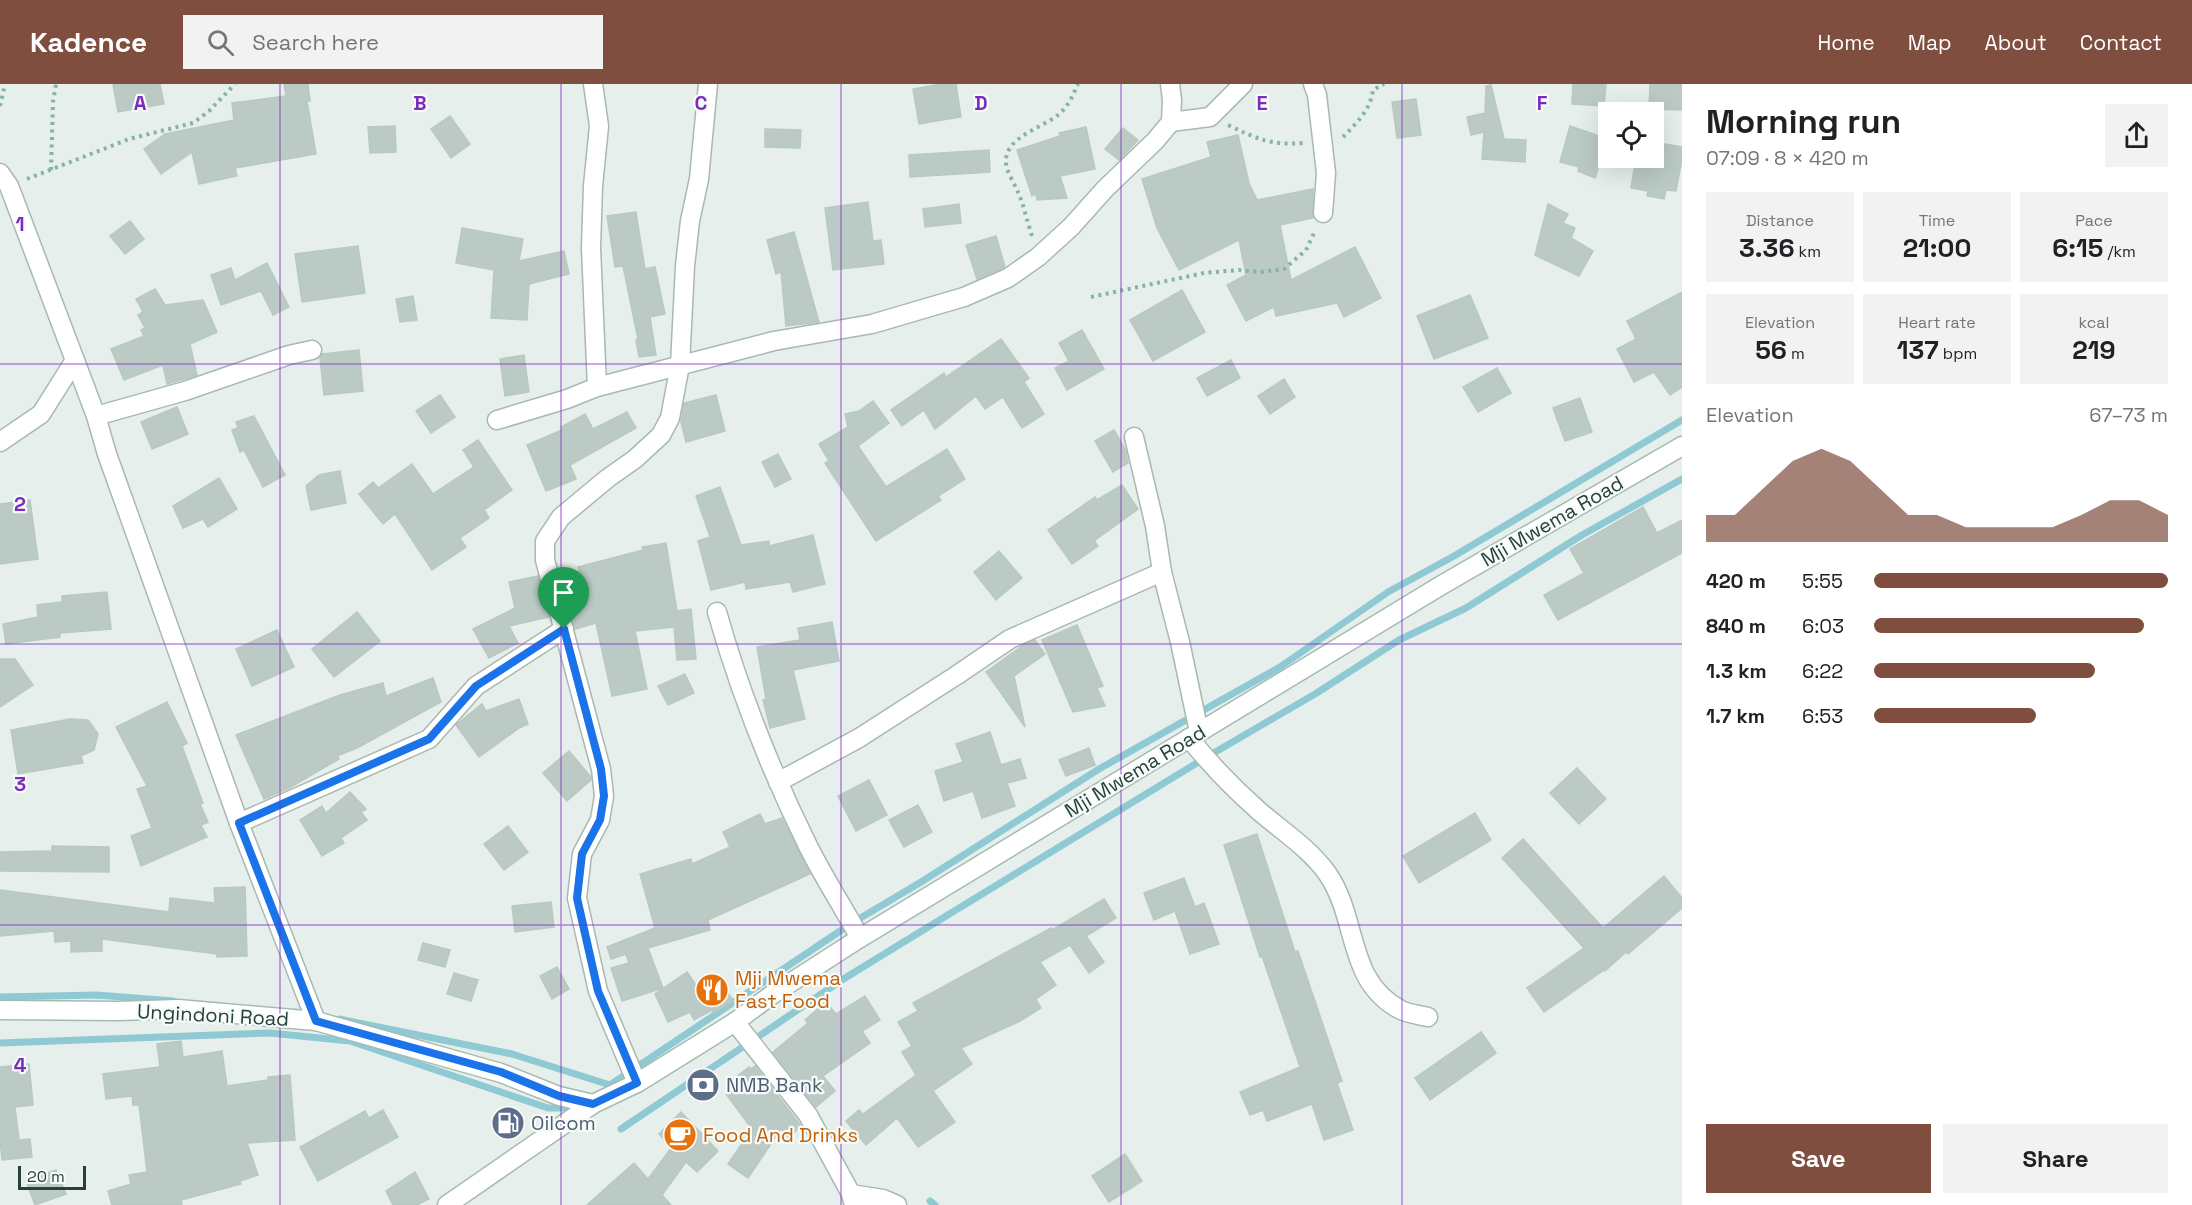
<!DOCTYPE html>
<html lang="en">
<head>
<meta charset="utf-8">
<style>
  body { margin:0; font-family:"Space Grotesk",sans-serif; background:#f2f2f2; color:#202124; height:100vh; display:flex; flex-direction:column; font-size:22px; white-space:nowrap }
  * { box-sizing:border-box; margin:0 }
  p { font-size:20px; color:#757577 }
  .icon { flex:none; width:33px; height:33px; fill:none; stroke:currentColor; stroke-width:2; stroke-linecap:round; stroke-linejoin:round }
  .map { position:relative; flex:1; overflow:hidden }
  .details { display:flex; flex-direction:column; background:#fff; width:510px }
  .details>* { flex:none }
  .controls { position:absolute; left:1598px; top:18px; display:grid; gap:12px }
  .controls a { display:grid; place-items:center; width:66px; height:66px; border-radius:0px; background:#fff; box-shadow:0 6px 24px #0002; font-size:30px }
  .scale { position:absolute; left:18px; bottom:15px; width:68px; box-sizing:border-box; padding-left:6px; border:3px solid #24423a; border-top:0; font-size:16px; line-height:21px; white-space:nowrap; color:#24423a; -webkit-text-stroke:4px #f7fbf9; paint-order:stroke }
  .pin { position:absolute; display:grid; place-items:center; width:51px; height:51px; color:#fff; margin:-62px -26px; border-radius:50% 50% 50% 0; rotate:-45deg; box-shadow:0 0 6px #0007 }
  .pin .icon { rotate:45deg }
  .round { display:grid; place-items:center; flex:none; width:63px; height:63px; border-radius:0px; background:#f2f2f2 }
  .head { display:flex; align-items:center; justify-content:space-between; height:102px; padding:0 24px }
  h1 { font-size:33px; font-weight:700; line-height:45px }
  .metrics { display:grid; grid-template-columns:repeat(3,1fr); gap:9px; height:102px; padding:6px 24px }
  .metrics div { display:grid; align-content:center; border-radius:0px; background:#f2f2f2; text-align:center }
  .metrics b { font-size:26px; font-weight:700 }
  .metrics small { font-size:16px; font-weight:400 }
  .metrics p { font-size:16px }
  .chart { height:168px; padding:12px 24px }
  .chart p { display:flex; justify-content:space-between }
  .chart svg { width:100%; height:108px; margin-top:6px; fill:#7f4e3f; opacity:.7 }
  .button { display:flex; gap:12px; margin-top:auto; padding:12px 24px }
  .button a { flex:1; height:69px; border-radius:0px; background:#7f4e3f; color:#fff; font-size:24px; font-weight:700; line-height:69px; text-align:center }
  .button a+a { background:#f2f2f2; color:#202124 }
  ul { padding:0 24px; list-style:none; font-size:20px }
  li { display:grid; grid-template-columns:96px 72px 1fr; align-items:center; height:45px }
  li i { height:15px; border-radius:8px; background:#7f4e3f }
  header { display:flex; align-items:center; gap:36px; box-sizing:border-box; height:84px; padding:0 30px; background:#7f4e3f; color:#fff }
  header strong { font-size:28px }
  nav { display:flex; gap:33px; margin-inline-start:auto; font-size:21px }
  .search { width:420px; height:54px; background:#f2f2f2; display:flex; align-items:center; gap:15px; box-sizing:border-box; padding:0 21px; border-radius:0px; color:#757577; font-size:22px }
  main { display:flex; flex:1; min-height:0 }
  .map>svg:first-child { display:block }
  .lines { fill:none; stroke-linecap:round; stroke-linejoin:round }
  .stream { stroke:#8ec9d4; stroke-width:7 }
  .building { fill:#bbcac4; stroke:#b8c9c2; stroke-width:1.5 }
  .street-casing { stroke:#a8b8b2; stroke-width:21 }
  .secondary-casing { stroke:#a4bbb3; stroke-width:21 }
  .path { stroke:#86b3a5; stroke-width:4; stroke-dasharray:3 4.5; stroke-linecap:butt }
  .street { stroke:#fff; stroke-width:18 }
  .secondary { stroke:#fff; stroke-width:18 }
  .route-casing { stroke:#fff; stroke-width:12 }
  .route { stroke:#1a73e8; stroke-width:8 }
  .grid { fill:none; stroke:#7b2cbf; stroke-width:1.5; stroke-opacity:0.55 }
  .labels { text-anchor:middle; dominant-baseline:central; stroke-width:4.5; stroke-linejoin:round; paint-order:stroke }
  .street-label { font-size:20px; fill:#24423a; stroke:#f7fbf9 }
  .food-label { font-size:20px; fill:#c56008; stroke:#f7fbf9; text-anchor:start }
  .service-label { font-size:20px; fill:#4e5e75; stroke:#f7fbf9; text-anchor:start }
  .grid-label { font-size:20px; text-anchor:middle; font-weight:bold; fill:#7b2cbf; stroke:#f7fbf9; stroke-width:4.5; stroke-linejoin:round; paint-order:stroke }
</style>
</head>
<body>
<header>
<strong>Kadence</strong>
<div class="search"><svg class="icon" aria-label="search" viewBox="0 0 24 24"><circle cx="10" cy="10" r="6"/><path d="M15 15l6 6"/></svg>Search here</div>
<nav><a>Home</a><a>Map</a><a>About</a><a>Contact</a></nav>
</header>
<main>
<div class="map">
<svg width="1682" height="1121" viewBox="0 0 1682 1121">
  <rect width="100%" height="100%" fill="#e6efeb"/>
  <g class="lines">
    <g class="stream">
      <path d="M0 913 97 911 173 917"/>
      <path d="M339 935 512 970 610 1001 852 839 921 798 1099 685 1280 583 1388 508 1454 472 1682 336"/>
      <path d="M0 959 270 949 350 957 548 1024H574"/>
      <path d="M621 1045 845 894 951 829 1205 674 1315 610 1399 556 1466 524 1582 451 1682 395"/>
      <path d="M930 1117 935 1121"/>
    </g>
  </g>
  <g class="building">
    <path d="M113 0H160L164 20 118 28Z"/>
    <path d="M284 0H308L310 17H307L316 70 235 84 237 92 199 100 192 68 161 90 144 65 165 50 234 36 232 19 286 12Z"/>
    <path d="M941 0H956L961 33 919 40 913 5Z"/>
    <path d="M1573 0H1606L1604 22 1572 20Z"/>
    <path d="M1650 0H1682V26L1649 25Z"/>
    <path d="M1491 1 1504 55 1526 56 1525 78 1482 75 1484 48 1471 51 1467 33 1485 29 1486 2Z"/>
    <path d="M1416 15 1421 51 1397 54 1392 18Z"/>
    <path d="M450 32 470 60 451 74 431 45Z"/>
    <path d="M395 42 396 68 370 69 368 43Z"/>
    <path d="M1570 42 1608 55 1595 94 1578 87 1579 83 1560 78Z"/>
    <path d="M1086 43 1095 85 1060 92 1067 114 1037 116 1036 110 1032 112 1017 66 1060 52 1059 49Z"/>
    <path d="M1123 44 1138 56 1119 76 1105 65Z"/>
    <path d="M765 45 801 46 800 64 765 63Z"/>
    <path d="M1238 51 1249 99 1257 116 1313 105V134L1280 141 1291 196 1355 163 1381 214 1344 233 1337 219 1276 232 1274 223 1246 237 1227 201 1246 191 1239 156 1179 186 1157 144 1142 95 1211 73 1207 58Z"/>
    <path d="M1653 58 1682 63V75L1676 107 1666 106 1664 115 1647 112 1648 107 1631 104 1636 74H1653Z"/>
    <path d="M989 66 990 88 910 93 909 71Z"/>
    <path d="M868 118 873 157 881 156 884 180 833 186 825 124Z"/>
    <path d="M959 120 961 139 925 143 923 125Z"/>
    <path d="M1548 120 1568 130 1563 139 1575 144 1571 154 1593 167 1579 192 1535 171Z"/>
    <path d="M636 128 645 185 655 183 665 230 650 233 656 271 639 273 636 256 638 255 623 182 615 183 607 132Z"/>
    <path d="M130 137 144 155 125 170 110 152Z"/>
    <path d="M462 144 523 155 519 177 564 167 569 190 529 200 527 236 491 234 494 186 456 179Z"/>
    <path d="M794 148 819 238 786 242 781 188 776 190 767 156Z"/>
    <path d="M996 152 1005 183 977 195 966 161Z"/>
    <path d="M358 162 365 209 302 218 295 170Z"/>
    <path d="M267 179 289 223 273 231 261 207 221 221 211 191 231 184 235 196Z"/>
    <path d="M155 205 165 221 203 216 217 248 190 260 197 291 167 300 163 281 124 296 111 265 144 252 141 246 145 244 138 231 143 228 136 215Z"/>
    <path d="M1182 206 1205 248 1153 277 1130 236Z"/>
    <path d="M1682 208V303L1670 311 1654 288 1634 298 1617 265 1636 255 1627 237Z"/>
    <path d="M1470 211 1488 254 1434 275 1417 232Z"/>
    <path d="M413 212 417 236 400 238 396 215Z"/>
    <path d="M1082 246 1104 285 1067 306 1055 284 1069 277 1059 259Z"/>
    <path d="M1001 255 1029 294 1024 298 1044 330 1022 344 1003 313 985 325 976 312 935 345 924 326 902 342 891 326 944 289 946 293Z"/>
    <path d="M359 266 363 307 324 311 320 274 322 270Z"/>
    <path d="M524 271 529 308 505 312 500 275Z"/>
    <path d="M1231 276 1240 294 1207 312 1197 294Z"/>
    <path d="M1497 284 1511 309 1478 328 1463 303Z"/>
    <path d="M1284 295 1295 313 1270 330 1258 312Z"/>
    <path d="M440 311 455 333 431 349 416 327Z"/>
    <path d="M716 311 725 347 686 358 681 338 684 319Z"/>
    <path d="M1580 314 1592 348 1565 357 1553 324Z"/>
    <path d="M873 317 889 339 858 362 886 403 947 365 965 395 938 412 941 416 876 457 825 379 829 377 819 360 848 343 845 330 859 327Z"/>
    <path d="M177 323 188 350 152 365 141 338Z"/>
    <path d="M627 328 636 344 570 381 576 395 546 407 527 361 562 346 561 343 585 330 593 345Z"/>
    <path d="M254 332 285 391 263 403 244 366 240 368 232 346 238 344 236 338Z"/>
    <path d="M1114 346 1125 365 1128 379 1113 388 1095 357Z"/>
    <path d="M478 356 512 406 484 426 489 434 460 454 466 463 432 486 395 430 383 440 359 410 373 398 378 404 412 380 433 410 474 383 463 366Z"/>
    <path d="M778 370 791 395 775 403 762 378Z"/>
    <path d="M340 387 346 419 311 426 306 402 319 391Z"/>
    <path d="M219 394 237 425 208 443 203 435 183 444 173 422Z"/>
    <path d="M1122 401 1138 425 1094 457 1098 462 1072 480 1048 446 1095 413 1097 416Z"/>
    <path d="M720 403 741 461 769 457V462L813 451 825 500 793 508 790 498 746 505 745 498 711 506 698 457 710 453 696 412Z"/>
    <path d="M30 416 38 475 0 480V420Z"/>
    <path d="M1643 423 1657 449 1682 436V469L1558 536 1544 511 1584 489 1570 465Z"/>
    <path d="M666 459 677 527 691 525 696 575 677 576 674 543 635 547 647 605 612 612 596 539 575 545 560 487 566 486 570 492 580 487 578 483 643 466 642 463Z"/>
    <path d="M999 467 1022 494 996 516 974 488Z"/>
    <path d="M538 492 549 533 509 542 518 559 489 574 473 545 515 524 509 498Z"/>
    <path d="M107 508 111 545 60 549V553L6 560 3 540 38 533 37 521 62 518V512Z"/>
    <path d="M357 528 380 557 334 593 312 565Z"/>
    <path d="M832 538 839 577 793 586 805 635 770 644 763 616 766 615 757 563 800 556 798 544Z"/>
    <path d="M1077 541 1103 602 1097 604 1105 622 1073 628 1042 556Z"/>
    <path d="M277 546 294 583 252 602 236 565Z"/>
    <path d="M1035 556 1045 570 1014 592 1025 643 986 588 1022 562Z"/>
    <path d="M0 575H15L33 601 0 623Z"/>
    <path d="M685 590 694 609 668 621 658 602Z"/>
    <path d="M433 594 441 618 357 664 337 672 339 675 289 704 264 715 236 651 340 611 383 599 386 612Z"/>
    <path d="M519 615 528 640 519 644 479 673 456 641 482 620 486 627Z"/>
    <path d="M167 618 187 659 182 662 203 719 200 720 208 738 201 741 207 753 141 782 131 752 152 744 137 705 147 702 116 643Z"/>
    <path d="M70 635 88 636 98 650 94 666 81 672 83 679 18 690 11 646Z"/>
    <path d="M990 648 1001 681 1020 675 1026 694 1007 699 1015 722 982 734 973 707 944 717 935 687 963 678 956 660Z"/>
    <path d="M1089 664 1095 681 1066 692 1059 676Z"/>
    <path d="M569 667 591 693V696L567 717 543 689Z"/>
    <path d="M1577 684 1606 715 1579 740 1550 709Z"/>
    <path d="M869 696 887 731 856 747 838 712Z"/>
    <path d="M350 708 366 725 361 728 367 736 341 754 344 759 322 772 300 736 322 722 326 729Z"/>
    <path d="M918 721 932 748 904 763 889 736Z"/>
    <path d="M1475 729 1491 756 1419 799 1403 772Z"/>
    <path d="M760 730 765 740 782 734 810 790 708 836 710 846 648 864 663 904 622 917 611 884 629 879 626 870 611 875 607 863 655 844 640 790 691 775 692 780 730 763 723 748Z"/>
    <path d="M508 742 528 768 504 786 484 760Z"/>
    <path d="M1257 750 1295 868 1298 867 1342 997 1337 999 1353 1046 1324 1056 1312 1020 1267 1037 1263 1026 1250 1031 1240 1008 1300 983 1262 872 1260 873 1224 761Z"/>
    <path d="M1523 755 1603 844 1664 792 1682 814V824L1628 870 1626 868 1605 887 1604 886 1544 928 1527 904 1584 864 1502 774Z"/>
    <path d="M52 762 109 763V788L0 787V768L52 767Z"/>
    <path d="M1184 794 1195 823 1204 819 1219 860 1190 870 1175 827 1154 836 1144 809Z"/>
    <path d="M245 803 247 872 217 873V870L102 855V867L71 868V857L55 858 54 847 0 852V806L169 828 170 814 215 819 214 804Z"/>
    <path d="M1104 815 1116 834 1086 852 1104 878 1089 889 1070 861 1040 878 1056 901 1036 915 1041 924 1020 937 961 964 972 980 933 1007 955 1038 918 1063 897 1034 866 1061 846 1037 859 1026 863 1030 916 991 902 968 912 962 898 938 918 927 913 919 1051 844 1052 846Z"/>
    <path d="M551 818 554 843 515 848 512 822Z"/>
    <path d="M423 859 450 866 445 883 418 876Z"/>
    <path d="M557 883 569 905 552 915 540 892Z"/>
    <path d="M687 888 700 907 720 896 733 917 713 929 712 926 694 936 690 928 668 938 655 910Z"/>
    <path d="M454 889 478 896 471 917 447 910Z"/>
    <path d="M865 912 880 936 862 947 870 959 823 992 835 1007 816 1023 773 968 808 939 805 936 826 918 836 930Z"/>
    <path d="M1481 948 1496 969 1430 1016 1415 994Z"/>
    <path d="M181 957 183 973 222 967 227 1002 268 996V993L290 991 295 1056 247 1059 258 1091 240 1097 241 1100 181 1116 182 1121H112L108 1107 131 1100 129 1091 147 1088 139 1021H133L132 1012 106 1015 103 990 160 983 157 960Z"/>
    <path d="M29 980 33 1021 15 1023 19 1056 30 1055 32 1073 2 1076 0 1055V983Z"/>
    <path d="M755 982 801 1042 789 1054 781 1045 748 1094 728 1080 752 1045 726 1010 737 1001 732 996 749 983 751 985Z"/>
    <path d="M383 1026 398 1053 318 1097 300 1063 365 1027 369 1034Z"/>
    <path d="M681 1028 718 1067 697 1088 686 1078 662 1111 671 1121H587L634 1079 648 1095 672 1063 659 1050Z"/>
    <path d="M1125 1070 1142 1097 1109 1118 1092 1092Z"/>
    <path d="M56 1086 66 1110 35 1121 26 1097Z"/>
    <path d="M415 1088 429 1115 417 1121H393L386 1107Z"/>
  </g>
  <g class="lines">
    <g class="street-casing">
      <g id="street">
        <path d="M593 0 599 42 593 102 591 164 597 303"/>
        <path d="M1313 0 1317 11 1326 89 1323 129"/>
        <path d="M1171 38 1210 33 1243 0"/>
        <path d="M0 89 9 102 96 332 107 370 239 739 316 937"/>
        <path d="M96 332 185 307 289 271 312 266"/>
        <path d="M497 336 567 315 597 303 774 257 872 240 964 213 1008 194 1038 173 1071 143 1105 105 1155 57 1171 38 1172 16 1170 0"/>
        <path d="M1134 353 1155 442 1162 488 1180 558 1199 648"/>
        <path d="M0 358 41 330 75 276"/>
        <path d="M717 528C740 609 771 687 808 762 824 794 843 823 860 854"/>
        <path d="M1189 654C1210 680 1234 705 1259 727 1282 747 1309 764 1327 789 1359 835 1346 898 1401 926 1409 930 1420 931 1428 933"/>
        <path d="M778 698 859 654 957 591 1010 555 1162 488"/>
        <path d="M239 739 429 655 476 602 564 545"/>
        <path d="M735 938 808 1031 851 1110 854 1121"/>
        <path d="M637 999 598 907 577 814 582 770 600 736 604 712 601 685 545 476V457L561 433 608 394 635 375 661 351 670 334 680 281 685 182 690 137 699 95 708 0"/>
        <path d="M851 1110 883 1115 897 1121"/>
      </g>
    </g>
    <g class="secondary-casing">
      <g id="secondary">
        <path d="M0 926 118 927 178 925 316 937 501 989 559 1012 593 1020"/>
        <path d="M447 1121 593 1020 637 999 735 938 773 910 860 854 1440 502 1682 362"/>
      </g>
    </g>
    <g class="path">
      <path d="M0 22 5 0"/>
      <path d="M1228 41C1255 54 1272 62 1303 59"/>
      <path d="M1343 53C1356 40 1371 25 1373 6L1384 0"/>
      <path d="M51 86 53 18 56 0"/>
      <path d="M27 95 129 55 193 39 209 27 235 0"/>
      <path d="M1032 152C1027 137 1024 122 1018 108 1014 99 1006 87 1006 78 1005 53 1042 44 1058 31 1068 23 1073 11 1078 0"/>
      <path d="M1091 213 1204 189 1239 186 1260 188 1284 185 1306 166 1315 147"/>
    </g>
    <use href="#street" class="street"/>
    <use href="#secondary" class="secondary"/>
  </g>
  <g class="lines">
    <g class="route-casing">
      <path id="route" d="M564 545 601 685 604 712 600 736 582 770 577 814 598 907 637 999 593 1020 559 1012 501 988 316 937 239 739 429 655 476 602Z"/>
    </g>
    <use href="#route" class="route"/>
  </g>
  <path class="grid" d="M280 0V1121M561 0V1121M841 0V1121M1121 0V1121M1402 0V1121M0 280H1682M0 560H1682M0 841H1682"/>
  <defs>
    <g id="restaurant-disc" transform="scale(1.725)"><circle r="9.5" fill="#e8710a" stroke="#f7fbf9"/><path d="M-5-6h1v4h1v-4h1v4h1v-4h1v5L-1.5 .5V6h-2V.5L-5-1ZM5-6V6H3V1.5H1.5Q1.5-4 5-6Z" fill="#fff"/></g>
    <g id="bank-disc" transform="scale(1.725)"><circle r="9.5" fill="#5c6f8a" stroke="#f7fbf9"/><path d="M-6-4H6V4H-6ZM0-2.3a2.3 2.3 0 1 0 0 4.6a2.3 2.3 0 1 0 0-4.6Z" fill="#fff"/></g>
    <g id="fuel-disc" transform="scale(1.725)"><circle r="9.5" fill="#5c6f8a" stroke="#f7fbf9"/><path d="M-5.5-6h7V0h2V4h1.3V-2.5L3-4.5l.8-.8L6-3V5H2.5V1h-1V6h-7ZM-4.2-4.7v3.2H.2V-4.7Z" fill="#fff"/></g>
    <g id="cafe-disc" transform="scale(1.725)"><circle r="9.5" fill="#e8710a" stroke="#f7fbf9"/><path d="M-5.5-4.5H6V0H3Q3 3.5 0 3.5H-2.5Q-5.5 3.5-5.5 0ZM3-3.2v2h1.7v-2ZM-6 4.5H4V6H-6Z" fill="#fff"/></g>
  </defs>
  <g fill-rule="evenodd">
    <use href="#restaurant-disc" x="712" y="906"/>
    <use href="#bank-disc" x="703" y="1001"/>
    <use href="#fuel-disc" x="508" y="1039"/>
    <use href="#cafe-disc" x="680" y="1051"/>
  </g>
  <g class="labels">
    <g class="street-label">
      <text transform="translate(1552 437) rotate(-30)">Mji Mwema Road</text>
      <text transform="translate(1135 687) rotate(-31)">Mji Mwema Road</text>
      <text transform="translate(213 931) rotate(3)">Ungindoni Road</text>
    </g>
    <g class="food-label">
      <text x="735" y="894">Mji Mwema<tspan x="735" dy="23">Fast Food</tspan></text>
      <text x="703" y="1051">Food And Drinks</text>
    </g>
    <g class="service-label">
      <text x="726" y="1001">NMB Bank</text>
      <text x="531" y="1039">Oilcom</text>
    </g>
  </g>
  <g class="grid-label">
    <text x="140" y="26">A</text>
    <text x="420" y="26">B</text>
    <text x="701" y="26">C</text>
    <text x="981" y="26">D</text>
    <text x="1262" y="26">E</text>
    <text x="1542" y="26">F</text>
    <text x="20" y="147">1</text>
    <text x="20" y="427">2</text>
    <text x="20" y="707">3</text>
    <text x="20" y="988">4</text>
  </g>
</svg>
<div class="controls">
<a><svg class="icon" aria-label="locate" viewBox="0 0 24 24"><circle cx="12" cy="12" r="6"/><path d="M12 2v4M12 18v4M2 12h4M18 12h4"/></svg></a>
</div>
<div class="scale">20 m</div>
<div class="pin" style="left:564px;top:545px;background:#1e9e55"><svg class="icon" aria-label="arrive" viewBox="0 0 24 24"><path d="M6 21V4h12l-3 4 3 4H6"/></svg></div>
</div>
<section class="details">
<div class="head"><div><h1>Morning run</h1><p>07:09 · 8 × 420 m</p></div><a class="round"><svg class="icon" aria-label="share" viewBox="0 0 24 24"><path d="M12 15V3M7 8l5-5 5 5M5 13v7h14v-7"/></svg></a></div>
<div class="metrics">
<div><p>Distance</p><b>3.36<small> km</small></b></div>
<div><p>Time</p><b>21:00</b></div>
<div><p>Pace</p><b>6:15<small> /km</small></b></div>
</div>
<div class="metrics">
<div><p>Elevation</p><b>56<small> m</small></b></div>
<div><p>Heart rate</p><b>137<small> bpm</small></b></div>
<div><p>kcal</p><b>219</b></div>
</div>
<div class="chart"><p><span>Elevation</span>67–73 m</p>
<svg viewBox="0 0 160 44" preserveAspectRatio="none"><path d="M0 44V33L10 33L20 22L30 11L40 6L50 11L60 22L70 33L80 33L90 38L100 38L110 38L120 38L130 33L140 27L150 27L160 33V44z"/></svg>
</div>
<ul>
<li><b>420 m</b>5:55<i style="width:100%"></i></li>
<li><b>840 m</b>6:03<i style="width:92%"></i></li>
<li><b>1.3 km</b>6:22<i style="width:75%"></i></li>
<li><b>1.7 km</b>6:53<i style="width:55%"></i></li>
</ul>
<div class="button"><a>Save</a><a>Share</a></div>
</section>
</main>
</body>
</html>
